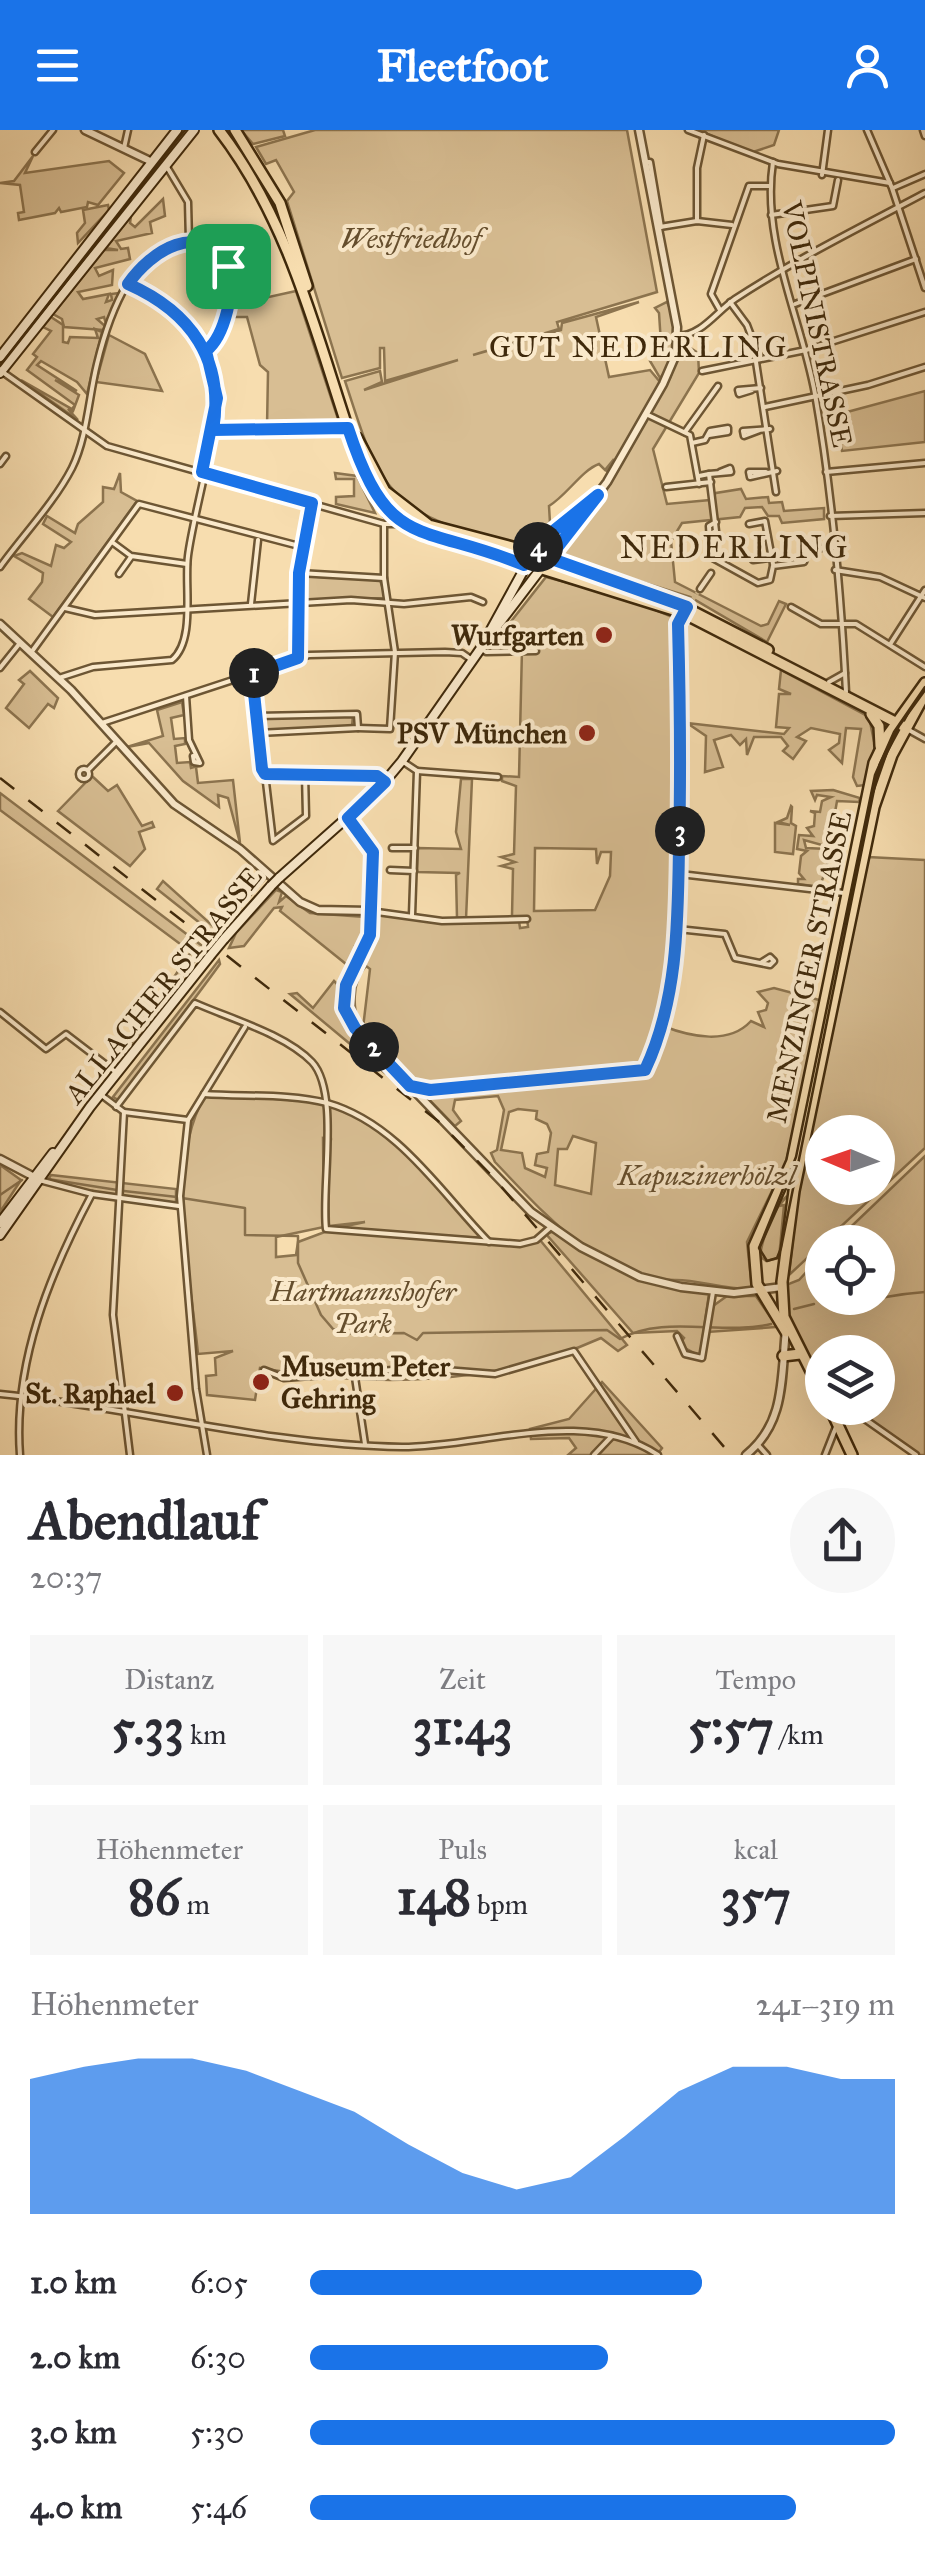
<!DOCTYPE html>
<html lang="de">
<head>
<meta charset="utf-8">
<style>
  body { margin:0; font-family:"IM FELL Great Primer",serif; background:#f7f7f7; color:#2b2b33; height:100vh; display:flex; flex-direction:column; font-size:38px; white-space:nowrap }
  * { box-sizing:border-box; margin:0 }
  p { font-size:32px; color:#7c7c81 }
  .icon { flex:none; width:55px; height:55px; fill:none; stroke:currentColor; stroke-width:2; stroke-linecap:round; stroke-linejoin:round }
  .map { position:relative; height:1325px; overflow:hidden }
  .panel { display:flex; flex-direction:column; background:#fff; flex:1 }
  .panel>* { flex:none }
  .needle { width:65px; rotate:272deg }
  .buttons { position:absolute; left:805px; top:985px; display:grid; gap:20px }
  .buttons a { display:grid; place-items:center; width:90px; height:90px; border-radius:50%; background:#fff; box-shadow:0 10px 40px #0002; font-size:50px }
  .pin { position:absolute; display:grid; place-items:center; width:85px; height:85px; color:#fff; margin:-42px; border-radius:20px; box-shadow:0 5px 15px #0006 }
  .km { position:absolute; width:50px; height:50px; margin:-25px; border-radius:50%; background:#222; color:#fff; font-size:28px; line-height:50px; text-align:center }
  .round { display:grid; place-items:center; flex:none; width:105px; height:105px; border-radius:52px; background:#f7f7f7 }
  .head { display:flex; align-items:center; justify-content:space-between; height:170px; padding:0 30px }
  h1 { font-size:55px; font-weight:700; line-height:75px }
  .stats { display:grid; grid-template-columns:repeat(3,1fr); gap:15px; height:170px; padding:10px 30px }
  .stats div { display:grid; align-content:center; border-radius:0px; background:#f7f7f7; text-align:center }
  .stats b { font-size:50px; font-weight:700 }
  .stats small { font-size:28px; font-weight:400 }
  .stats p { font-size:28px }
  .chart { height:280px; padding:20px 30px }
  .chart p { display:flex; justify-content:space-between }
  .chart svg { width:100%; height:180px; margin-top:10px; fill:#1a73e8; opacity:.7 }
  ul { padding:0 30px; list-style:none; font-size:32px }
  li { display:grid; grid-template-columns:160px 120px 1fr; align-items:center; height:75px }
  li i { height:25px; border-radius:12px; background:#1a73e8 }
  header { display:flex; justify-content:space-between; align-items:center; height:130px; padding:0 30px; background:#1a73e8; color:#fff; font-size:45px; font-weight:700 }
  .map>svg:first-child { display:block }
  .green { fill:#d8be93; stroke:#8c744f; stroke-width:2.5; fill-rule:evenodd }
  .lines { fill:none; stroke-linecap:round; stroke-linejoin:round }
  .stream { stroke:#88704c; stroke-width:2.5 }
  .minor-tunnel { stroke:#d2b98e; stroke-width:4; stroke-dasharray:4 2; stroke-linecap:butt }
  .minor-casing { stroke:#6d5634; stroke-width:9 }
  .tertiary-casing { stroke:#6d5634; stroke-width:11 }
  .secondary-casing { stroke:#3f290b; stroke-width:12 }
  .primary-casing { stroke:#3f290b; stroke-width:14 }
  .minor { stroke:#fae9cb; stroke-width:4 }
  .tertiary { stroke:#fae9cb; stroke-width:6 }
  .secondary { stroke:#fae9cb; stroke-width:8 }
  .primary { stroke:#f7ddaf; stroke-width:9 }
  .tram { stroke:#3f290b; stroke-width:2.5 }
  .rail { stroke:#3f290b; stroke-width:2.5; stroke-dasharray:18 18; stroke-linecap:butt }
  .secondary-bridge-casing { stroke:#3f290b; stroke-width:12; stroke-linecap:butt }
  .secondary-bridge { stroke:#fae9cb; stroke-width:8 }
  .route-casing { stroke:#fff; stroke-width:20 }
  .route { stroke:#1a73e8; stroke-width:12 }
  .poi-dot { fill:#8f2418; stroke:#fae9cb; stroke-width:4 }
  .labels { text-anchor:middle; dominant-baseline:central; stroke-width:8; stroke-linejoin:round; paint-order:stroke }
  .park-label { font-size:28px; font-style:italic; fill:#654e2d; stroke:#fae9cb }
  .street-label { font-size:28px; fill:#3f290b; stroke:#fae9cb }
  .poi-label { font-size:28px; font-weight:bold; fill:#3f290b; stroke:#fae9cb; text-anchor:end }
  .neighbourhood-label { font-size:30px; letter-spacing:2.5px; fill:#3f290b; stroke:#fae9cb }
  .quarter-label { font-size:32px; letter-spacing:2.5px; fill:#3f290b; stroke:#fae9cb }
</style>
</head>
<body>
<header><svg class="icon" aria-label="menu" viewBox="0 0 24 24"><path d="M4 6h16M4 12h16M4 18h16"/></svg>Fleetfoot<svg class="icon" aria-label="person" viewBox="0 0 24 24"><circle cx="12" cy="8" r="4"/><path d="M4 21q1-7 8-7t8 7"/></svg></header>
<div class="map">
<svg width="925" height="1325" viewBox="0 0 925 1325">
  <rect width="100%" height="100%" fill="#f7ddaf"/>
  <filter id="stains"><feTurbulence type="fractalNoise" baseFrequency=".002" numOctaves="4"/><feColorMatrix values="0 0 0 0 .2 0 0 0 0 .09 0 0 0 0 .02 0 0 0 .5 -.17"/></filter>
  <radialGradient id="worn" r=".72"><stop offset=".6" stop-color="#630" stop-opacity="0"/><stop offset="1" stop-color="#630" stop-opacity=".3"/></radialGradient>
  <g class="green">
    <path d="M241 0H283L285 6 253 14Z"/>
    <path d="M315 0H627L657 162 557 192 559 199 473 225 561 200 562 193 639 172 596 187 609 247 650 240 660 252 610 343 607 341 614 329 605 340 599 334C582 340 567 365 549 376L550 393 530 415C510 416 489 407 470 402 379 377 372 332 345 251L380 241 382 252 364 260 458 230 385 251 384 218H380V238L342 248 287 71 294 62 276 30 266 34 256 17Z"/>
    <path d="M698 0H779L774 15 753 22 767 29Z"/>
    <path d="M33 26 25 43 109 31 124 43 98 75 88 72 87 77 61 82 59 78 55 83 19 90 18 83 24 82 20 55 0 53 14 51Z"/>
    <path d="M163 69 165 86 150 92 152 103 116 111 121 119 128 118 130 129 95 138 99 146 113 140 112 155 78 162 83 169 109 164 106 172 112 170 111 164 119 163 106 194 104 187 97 189 105 196 103 200 64 197 62 189 53 184 104 120H118L106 118 131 86 130 93 135 97Z"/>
    <path d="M108 75 109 80 78 113 77 103 85 93 83 80Z"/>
    <path d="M296 161 339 292 337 297H267L268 242 260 235 247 187H228L232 175Z"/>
    <path d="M667 172C679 192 677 230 660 248L650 231 655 226 662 229 659 183 655 178Z"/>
    <path d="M51 187 63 195V212L68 213 70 207 98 208 95 199 102 202 87 264 77 252 41 231 37 235 77 261 55 250 79 265 73 281 68 279 78 290 21 250 72 279 75 275 27 240 37 227 33 224 51 201 43 197Z"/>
    <path d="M109 205 145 224 162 261 96 252Z"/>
    <path d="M683 213 698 223 699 243 653 319 667 374 710 370 716 363 741 359 746 369 768 367 769 373 782 372 784 381 824 378V389L782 393 779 386H768L762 377 745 378 740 387 682 393 671 411 675 452 761 496 768 494 779 471 786 474 767 512 690 467 558 426 607 359 670 248Z"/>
    <path d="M925 261V312L842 321 836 285Z"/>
    <path d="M120 343 121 362 137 371 53 487 29 469 42 452 43 443 14 426 22 423 51 436 56 415 64 418 71 412 43 394 47 386 75 403 78 394 103 372V357L114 359Z"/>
    <path d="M335 343 357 346 375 383 336 374V367L354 366V349H336Z"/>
    <path d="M302 446 380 450 386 468 302 470Z"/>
    <path d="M546 447 629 469 675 488C681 633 693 796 646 936L531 949 646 943 663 896C691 907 729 915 751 891L764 897 758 882 766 880 768 873 758 862 774 858 823 871 786 1032 747 1112 752 1159C725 1160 700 1150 676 1150 601 1151 543 1082 495 1032L491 1023 497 1020 504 980 498 966 455 970 453 980 461 991 455 996 348 886 345 864 368 821 375 782 442 792 519 791 520 798 528 797 527 787 512 786 513 739 501 736 515 732 501 727 514 724 516 656 502 651V646L519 647 522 519 490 518ZM535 718 596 719 597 734 601 722H611L610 746 595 780 534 781ZM366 836 370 839 363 898C351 883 352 850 366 836ZM518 979 537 981 536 989 547 994 551 1003 548 1022 537 1024 535 1035 547 1038 545 1047 525 1038 522 1023 501 1020 509 982ZM573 1006 596 1013 591 1064 555 1055 558 1019H567Z"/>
    <path d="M781 540 869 587 875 616 865 655 857 656 853 647 861 599 846 598 842 633 829 620 839 613 840 604 811 598 797 607 806 611 793 629 783 621 788 616 781 607H754L747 625 746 609 740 615 731 605 714 610 723 637 705 642 706 606 687 593 784 604 789 598 776 597 779 564H791L779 559Z"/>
    <path d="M30 541 58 568 54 578 48 574 29 598 6 578 24 554 19 550Z"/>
    <path d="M182 572 184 585 171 588 174 609 185 608V614L175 616 177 633 190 632 191 638 201 635 196 637 198 653 233 650 240 713 228 668 218 665 219 677 183 651 149 613 127 617 163 606 157 580Z"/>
    <path d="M353 584 352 597 260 601V588Z"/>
    <path d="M92 646 108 661 117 655 142 696 152 692 154 697 139 702 145 719 130 736 58 681Z"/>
    <path d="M461 649H472L466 789 457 788 456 745 460 743 417 742 418 718 461 719 456 702Z"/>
    <path d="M833 660 860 668 859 672 837 671 829 717 804 710 806 718 828 719 830 725 820 757 798 754V749H804L799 743 801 726 807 721 797 719 799 705 813 706 807 698 814 696 815 683 810 681 820 682 822 671 831 667 817 665 815 670 811 661Z"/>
    <path d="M0 663 205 818 116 933 191 822 0 680Z"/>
    <path d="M791 676 792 677 791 693 796 696 793 724 775 722V693L790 695 778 692 787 688Z"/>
    <path d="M868 727 925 730V1018L789 1145 797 1072ZM822 1002H878V1058H822Z"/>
    <path d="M261 744 265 749 215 805 157 759 163 751 215 798 242 760Z"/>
    <path d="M276 760 282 762 279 772 286 766 310 783 365 787 363 814 356 816 361 820 351 838 280 781 282 777 274 778 244 816 229 818 236 803Z"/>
    <path d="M219 830 220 834C187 880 151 924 120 971L113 967Z"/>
    <path d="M334 851 341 858C333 898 375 917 395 945L385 943 290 864 297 863 313 878Z"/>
    <path d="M205 966C243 968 283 967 321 974 388 987 442 1062 483 1108L332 1099 365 1092 329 1096 327 1010 332 1009 323 1008 324 1097 276 1107V1127L296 1125 298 1112 330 1100 513 1115 540 1110 627 1215 618 1221 601 1208C495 1256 373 1258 260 1238L255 1270 207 1265 206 1246 216 1245 215 1228 233 1221 198 1224C191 1149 165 1032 205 966Z"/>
    <path d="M925 1026V1325H919L853 1278H878V1222H822V1252L790 1197 786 1155 799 1150 822 1125V1168H878V1112H835Z"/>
    <path d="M0 1035 21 1050 0 1082Z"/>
    <path d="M51 1045 176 1059V1073L92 1062 47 1051Z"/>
    <path d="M787 1066 779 1076 784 1075 779 1128 766 1131 760 1126C763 1104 775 1076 787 1066Z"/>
    <path d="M557 1100C606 1130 652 1157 709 1164L700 1226 679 1215 684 1208 677 1201 633 1203 546 1104Z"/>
    <path d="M727 1166H756L777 1197 708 1202 713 1176Z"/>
    <path d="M602 1252 662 1318 657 1325H568L576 1318 569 1308 531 1309 530 1299 569 1289Z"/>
  </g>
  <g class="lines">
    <g class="stream">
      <path d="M48 1049 117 1060"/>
      <path d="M124 1061 177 1067"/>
      <path d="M0 1065 22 1050"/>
      <path d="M182 1068 245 1078V1105L298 1106V1133L321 1185 333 1199 353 1204 404 1203 417 1210 423 1203 607 1200 620 1209C664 1184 723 1206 771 1194"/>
      <path d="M841 1178C867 1170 896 1164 925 1162"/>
      <path d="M794 1179 814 1174"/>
    </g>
    <path class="minor-tunnel" d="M693 469 700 459"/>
    <g class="minor-casing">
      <g id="minor">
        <path d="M688 0 778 34 890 53"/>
        <path d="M867 0 892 58 925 158"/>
        <path d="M923 0 925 6"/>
        <path d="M124 18 128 0"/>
        <path d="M35 22 53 0"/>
        <path d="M645 32H650L661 97"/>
        <path d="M773 32C761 111 801 187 815 264 832 361 841 463 846 562"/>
        <path d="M167 37 188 72 189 111"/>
        <path d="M822 45 828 0"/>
        <path d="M893 58 925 44"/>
        <path d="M771 85 833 76 838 50"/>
        <path d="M697 91V38L704 5"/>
        <path d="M660 97 697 91 732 95"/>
        <path d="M730 172 747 195 760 229"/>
        <path d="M795 174 916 129"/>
        <path d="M720 180 711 164 749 56H770"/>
        <path d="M678 206C702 205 716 182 735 169 796 129 861 97 925 63"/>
        <path d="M756 232 776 362"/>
        <path d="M702 241 806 220 925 182"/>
        <path d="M4 243 107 316 384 394H400"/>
        <path d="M752 260 739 264 738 260 761 258"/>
        <path d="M765 277 868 255 925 237"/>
        <path d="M648 285 690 305 699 354"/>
        <path d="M213 300 347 298"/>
        <path d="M760 300 744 306 743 301 770 299"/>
        <path d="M685 302 718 256"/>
        <path d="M692 313 705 310 710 301 728 298V302L709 305"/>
        <path d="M0 334 6 326"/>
        <path d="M766 342H749L750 347 777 341"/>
        <path d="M826 342 925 333"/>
        <path d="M709 344 731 342 730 338 720 342"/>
        <path d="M699 346 709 344 716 401 710 404"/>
        <path d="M666 357 711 352"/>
        <path d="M830 386 925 383"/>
        <path d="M716 392 709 396 711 427 758 453 770 450 773 436 804 432 809 419 833 417"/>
        <path d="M749 394 765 391 773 434"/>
        <path d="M112 412 131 426 187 434"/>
        <path d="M753 430 769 428"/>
        <path d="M0 437C23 405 54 373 72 338 87 308 89 266 97 234 107 192 136 101 194 113 211 116 221 124 229 139 234 162 225 206 206 221"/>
        <path d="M835 440 880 447 925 468"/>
        <path d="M299 443 384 448"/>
        <path d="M119 444 131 427"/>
        <path d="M700 459 711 443"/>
        <path d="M251 474 258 410"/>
        <path d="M791 477 821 494H856L925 537"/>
        <path d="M65 478 95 485 351 470 404 474 471 467 483 472"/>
        <path d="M891 513 925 460"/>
        <path d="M481 518 486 522 536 521"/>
        <path d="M33 520 139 374 303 417"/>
        <path d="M297 527 299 443 313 373"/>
        <path d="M0 538 20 513"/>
        <path d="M253 543 273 711 306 686 305 644"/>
        <path d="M59 548 93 537 172 530C196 510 184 455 188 426 194 377 226 281 213 237 200 196 166 170 128 154"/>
        <path d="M829 552 845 543"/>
        <path d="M186 566 189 610 200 633 194 632 193 626"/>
        <path d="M257 586 357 584 358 598 258 603"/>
        <path d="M102 593 309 525 445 522 462 523 472 530"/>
        <path d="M358 598 390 599 395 522 384 448V394"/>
        <path d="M907 599 925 609"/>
        <path d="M402 631 417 641 412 785"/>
        <circle cx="84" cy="644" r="5"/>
        <path d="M88 640 117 611"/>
        <path d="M417 641 498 647"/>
        <path d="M267 644 377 646 385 652"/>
        <path d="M392 718H415"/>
        <path d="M390 740 414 741"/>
        <path d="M680 744 844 763"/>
        <path d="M370 781 442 791 527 789"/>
        <path d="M678 799 725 804 735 828 770 835 774 831 770 827 762 832"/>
        <path d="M0 882 46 919 66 904 117 943"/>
        <path d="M410 956 450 961 645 940C678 868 678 789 680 712 681 640 681 568 677 496L683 483"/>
        <path d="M100 964 124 982 188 990"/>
        <path d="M204 964C243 967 289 963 327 973 398 993 441 1063 489 1112"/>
        <path d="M116 977 195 873C231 889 285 904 312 932 340 962 321 1058 326 1099L520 1114 536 1110 552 1096"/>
        <path d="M124 982 113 1185 130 1325"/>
        <path d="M39 1050 92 1064 179 1076"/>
        <path d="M677 1206 685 1224 702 1228 713 1162"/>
        <path d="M353 1234 365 1314"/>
        <path d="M264 1240 284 1248 420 1238 495 1244 574 1221 636 1312"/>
        <path d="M0 1264C135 1278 267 1315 402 1317 483 1317 585 1276 658 1325"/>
        <path d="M849 1278 916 1325"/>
        <path d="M758 1315 767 1325"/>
        <path d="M20 1325C13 1233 50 1143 92 1064"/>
        <path d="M207 1325 196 1259 180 1066 188 990 245 897"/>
        <path d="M594 1325 612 1306"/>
        <path d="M825 1325 836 1297"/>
      </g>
    </g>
    <g class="tertiary-casing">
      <g id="tertiary">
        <path d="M85 0 152 32"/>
        <path d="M533 423 582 379"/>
        <path d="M550 427 607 352 663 254 676 224 677 197 639 0"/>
        <path d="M0 494 71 560 174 674 240 719 300 772 318 780 370 781"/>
        <path d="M348 688 373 721 370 805 343 865 346 885 355 899 531 1082 581 1117 640 1147 681 1157 734 1163 782 1157"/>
        <path d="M0 1029 38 1049"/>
        <path d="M746 1325C786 1293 781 1247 786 1199"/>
      </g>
    </g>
    <g class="secondary-casing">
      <g id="secondary">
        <path d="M0 227 177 0"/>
        <path d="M0 243 194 0"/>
        <path d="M482 516 549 428"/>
        <path d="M279 748 377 661 402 631 481 518 533 423"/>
        <path d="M224 809 271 756"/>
        <path d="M0 1093 53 1023"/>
        <path d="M0 1105 90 977 210 826"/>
      </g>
    </g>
    <g class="primary-casing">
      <g id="primary">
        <path d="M219 0C297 101 321 228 364 346L388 383 411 398 683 483 905 597"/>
        <path d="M235 0 280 73 307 156"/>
        <path d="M357 308 385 361 429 395 539 424 663 466 768 520"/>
        <path d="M871 584 879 596 880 616"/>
        <path d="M786 1202 757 1154 754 1116 792 1031 874 633 887 606 925 553"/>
        <path d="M783 1226 800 1224"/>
        <path d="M822 1263 784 1187 782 1152 794 1061 874 677 892 625 925 564"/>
        <path d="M830 1278 852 1325"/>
      </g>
    </g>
    <use href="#minor" class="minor"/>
    <use href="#tertiary" class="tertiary"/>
    <use href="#secondary" class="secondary"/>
    <use href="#primary" class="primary"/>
    <g class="tram">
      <path d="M0 236 185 0"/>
      <path d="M925 557 894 602 875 645 796 1027 759 1118 767 1131 777 1128 781 1118 877 645 899 596 925 560"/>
    </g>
    <path class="rail" d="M0 648 438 991 493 1047 731 1325"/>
    <g class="secondary-bridge-casing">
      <g id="secondary-bridge">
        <path d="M271 756 279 748"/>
        <path d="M210 826 224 809"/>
      </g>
    </g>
    <use href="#secondary-bridge" class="secondary-bridge"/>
  </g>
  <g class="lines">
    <g class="route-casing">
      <path id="route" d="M228 136C236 158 225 206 206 221L217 268 202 342 312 373 299 443 298 528 252 544 262 639 265 644 377 646 385 652 348 688 373 722 370 805 346 855 344 878 355 898 410 956 430 960 645 940C678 870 678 791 679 715 681 641 680 568 678 494L687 477 549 428 598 365 551 403 524 435C419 392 389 423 348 298L213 300C225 230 191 182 128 154 151 121 199 89 228 136"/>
    </g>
    <use href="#route" class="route"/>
  </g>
  <g class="poi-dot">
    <circle cx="604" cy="505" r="10"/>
    <circle cx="587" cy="603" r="10"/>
    <circle cx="261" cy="1252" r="10"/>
    <circle cx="175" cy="1263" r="10"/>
  </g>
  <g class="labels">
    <g class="park-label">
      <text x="411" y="108">Westfriedhof</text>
      <text x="707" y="1045">Kapuzinerhölzl</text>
      <text x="363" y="1161">Hartmannshofer<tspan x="363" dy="32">Park</tspan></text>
    </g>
    <g class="street-label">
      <text transform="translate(817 194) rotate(78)">VOLPINISTRASSE</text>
      <text transform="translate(809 837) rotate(-78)">MENZINGER STRASSE</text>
      <text transform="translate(163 855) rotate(-51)">ALLACHER STRASSE</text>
    </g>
    <g class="poi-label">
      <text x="584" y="505">Wurfgarten</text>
      <text x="567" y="603">PSV München</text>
      <text x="281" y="1236" text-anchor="start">Museum Peter<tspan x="281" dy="32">Gehring</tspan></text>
      <text x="155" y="1263">St. Raphael</text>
    </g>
    <g class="neighbourhood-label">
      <text x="639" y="217">GUT NEDERLING</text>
    </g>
    <g class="quarter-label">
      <text x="735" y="417">NEDERLING</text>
    </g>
  </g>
  <rect width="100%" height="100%" filter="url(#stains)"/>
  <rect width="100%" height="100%" fill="url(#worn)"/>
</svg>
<div class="buttons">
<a><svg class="needle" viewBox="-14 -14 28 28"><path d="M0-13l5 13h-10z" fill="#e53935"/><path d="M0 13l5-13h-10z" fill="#7c7c81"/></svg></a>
<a><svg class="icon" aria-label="locate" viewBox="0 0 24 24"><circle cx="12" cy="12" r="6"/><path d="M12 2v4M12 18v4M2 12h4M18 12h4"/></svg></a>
<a><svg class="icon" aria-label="layers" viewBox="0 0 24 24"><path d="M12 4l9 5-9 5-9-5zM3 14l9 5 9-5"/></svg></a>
</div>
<div class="pin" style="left:228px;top:136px;background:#1e9e55"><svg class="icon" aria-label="arrive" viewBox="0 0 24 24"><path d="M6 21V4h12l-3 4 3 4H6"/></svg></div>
<b class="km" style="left:254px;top:543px">1</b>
<b class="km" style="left:374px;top:917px">2</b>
<b class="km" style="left:680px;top:701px">3</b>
<b class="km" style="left:538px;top:417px">4</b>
</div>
<section class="panel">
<div class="head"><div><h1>Abendlauf</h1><p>20:37</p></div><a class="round"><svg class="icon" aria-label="share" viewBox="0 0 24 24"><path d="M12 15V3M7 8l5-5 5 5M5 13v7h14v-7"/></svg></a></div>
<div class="stats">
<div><p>Distanz</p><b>5.33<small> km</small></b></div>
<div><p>Zeit</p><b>31:43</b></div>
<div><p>Tempo</p><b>5:57<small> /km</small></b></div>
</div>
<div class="stats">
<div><p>Höhenmeter</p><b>86<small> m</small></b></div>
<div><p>Puls</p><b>148<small> bpm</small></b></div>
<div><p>kcal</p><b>357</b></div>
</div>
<div class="chart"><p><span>Höhenmeter</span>241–319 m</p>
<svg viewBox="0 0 160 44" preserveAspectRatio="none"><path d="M0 44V11L10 8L20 6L30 6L40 9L50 14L60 19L70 27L80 34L90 38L100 35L110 25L120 14L130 8L140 8L150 11L160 11V44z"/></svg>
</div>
<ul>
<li><b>1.0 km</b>6:05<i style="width:67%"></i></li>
<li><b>2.0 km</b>6:30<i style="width:51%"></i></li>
<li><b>3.0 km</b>5:30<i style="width:100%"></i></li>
<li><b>4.0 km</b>5:46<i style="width:83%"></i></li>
</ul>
</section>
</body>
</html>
